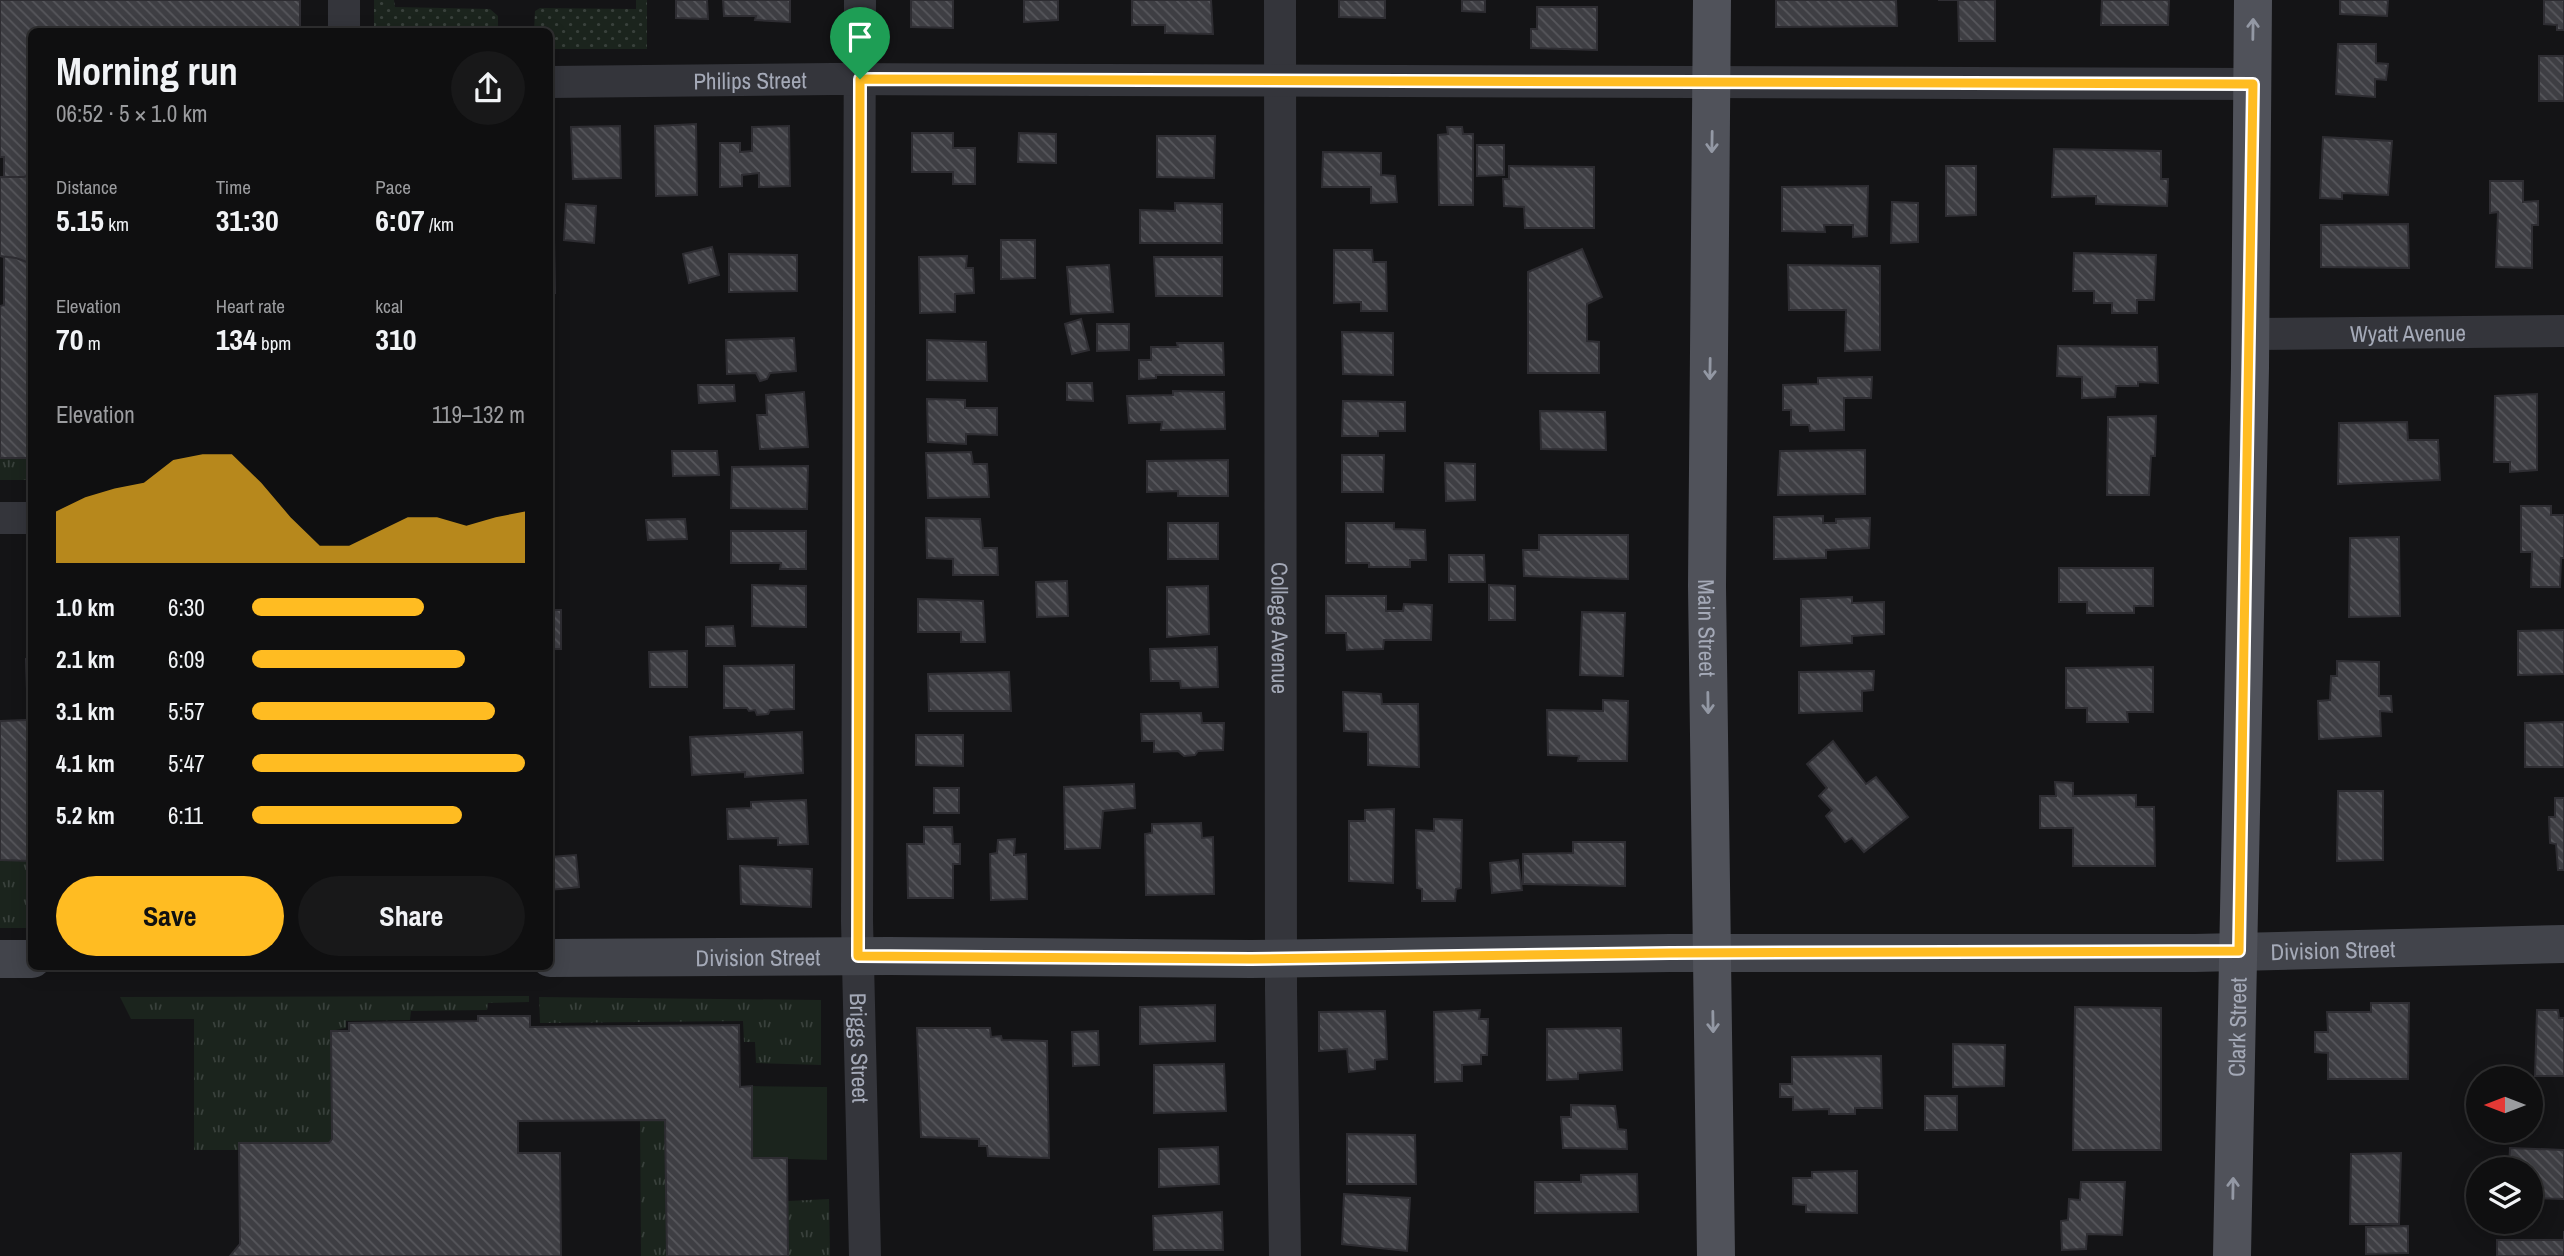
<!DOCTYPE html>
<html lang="en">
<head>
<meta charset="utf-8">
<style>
  body { margin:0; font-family:"Archivo Narrow",sans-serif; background:#181819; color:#f1f3f6; height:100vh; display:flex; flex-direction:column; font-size:26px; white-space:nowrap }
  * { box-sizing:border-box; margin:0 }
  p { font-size:23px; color:#9b9c9f }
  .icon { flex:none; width:38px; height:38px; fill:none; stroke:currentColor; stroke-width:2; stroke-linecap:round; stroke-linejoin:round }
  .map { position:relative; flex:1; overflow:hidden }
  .side { position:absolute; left:28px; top:28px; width:525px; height:942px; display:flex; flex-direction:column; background:#0f0f10; border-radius:10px; box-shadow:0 4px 18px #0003,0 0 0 2px #2f2f30 }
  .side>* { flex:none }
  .needle { width:46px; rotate:270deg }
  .tools { position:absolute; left:2466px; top:1066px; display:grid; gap:14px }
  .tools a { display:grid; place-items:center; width:77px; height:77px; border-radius:50%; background:#0f0f10; box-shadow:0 4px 18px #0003,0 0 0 2px #2f2f30; font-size:35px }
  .pin { position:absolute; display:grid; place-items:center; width:60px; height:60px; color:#fff; margin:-72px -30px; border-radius:50% 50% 50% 0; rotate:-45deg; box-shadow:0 0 7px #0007 }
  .pin .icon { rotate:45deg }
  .round { display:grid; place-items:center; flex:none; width:74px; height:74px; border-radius:37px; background:#181819 }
  .overview { display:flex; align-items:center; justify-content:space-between; height:119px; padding:0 28px }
  h1 { font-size:38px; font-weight:700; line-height:52px }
  .metrics { display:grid; grid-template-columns:repeat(3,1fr); gap:10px; height:119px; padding:7px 28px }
  .metrics div { display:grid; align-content:center }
  .metrics b { font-size:30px; font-weight:700 }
  .metrics small { font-size:19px; font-weight:400 }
  .metrics p { font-size:19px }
  .chart { height:196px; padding:14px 28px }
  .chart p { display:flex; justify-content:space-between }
  .chart svg { width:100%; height:126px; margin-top:7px; fill:#ffbc22; opacity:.7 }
  .button { display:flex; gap:14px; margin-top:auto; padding:14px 28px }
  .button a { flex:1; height:80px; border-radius:42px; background:#ffbc22; color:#111; font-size:28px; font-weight:700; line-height:80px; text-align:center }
  .button a+a { background:#181819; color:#f1f3f6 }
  ul { padding:0 28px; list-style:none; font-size:23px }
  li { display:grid; grid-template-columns:112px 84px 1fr; align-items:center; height:52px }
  li i { height:18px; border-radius:9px; background:#ffbc22 }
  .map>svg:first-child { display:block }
  .grass { fill:url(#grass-tufts) }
  .park { fill:#1b241d }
  .garden { fill:url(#garden-dots) }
  .building { fill:url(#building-back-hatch); stroke:#2e2d32; stroke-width:2 }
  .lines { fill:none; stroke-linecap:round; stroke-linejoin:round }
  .minor { stroke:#34353b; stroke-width:32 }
  .secondary { stroke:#42444b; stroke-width:38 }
  .primary { stroke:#50525a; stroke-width:38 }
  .oneway { stroke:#9398a4 }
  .route-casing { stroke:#fff; stroke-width:14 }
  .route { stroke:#ffbc22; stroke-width:9 }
  .labels { text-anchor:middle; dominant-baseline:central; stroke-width:5; stroke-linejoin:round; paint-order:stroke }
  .street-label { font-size:23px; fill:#a4a9b7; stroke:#0f0f11 }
</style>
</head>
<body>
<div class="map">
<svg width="2564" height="1256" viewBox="0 0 2564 1256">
  <defs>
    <pattern id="grass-tufts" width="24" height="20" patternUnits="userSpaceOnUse" patternTransform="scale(1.75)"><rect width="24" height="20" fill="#1b241d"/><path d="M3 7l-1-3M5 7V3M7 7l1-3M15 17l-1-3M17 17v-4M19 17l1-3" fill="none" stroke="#39413c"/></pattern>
    <pattern id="garden-dots" width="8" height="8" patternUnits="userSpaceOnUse" patternTransform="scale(1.75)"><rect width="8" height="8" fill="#1b241d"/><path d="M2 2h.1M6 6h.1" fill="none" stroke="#39413c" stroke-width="1.8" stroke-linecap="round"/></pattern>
    <pattern id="building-back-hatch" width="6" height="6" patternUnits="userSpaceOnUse" patternTransform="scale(1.75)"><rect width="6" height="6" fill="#3e3e43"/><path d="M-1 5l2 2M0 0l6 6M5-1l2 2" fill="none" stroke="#57575c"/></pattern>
  </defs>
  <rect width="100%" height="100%" fill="#141416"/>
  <g class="grass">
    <rect x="0" y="458" width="31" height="22"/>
    <path d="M0 860 31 861V928H0Z"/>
    <path d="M529 996V1002L488 1003 487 1010 411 1011 410 1020 346 1021V1028L331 1031 332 1139 329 1143H239V1150H194V1019H131L120 997Z"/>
    <path d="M539 997 821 1000V1065L756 1063 755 1042H744L743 1021 540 1023Z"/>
    <path d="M640 1120H665L667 1256H641Z"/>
    <path d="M829 1199 830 1256H788V1201Z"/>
  </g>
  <path class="park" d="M752 1086 827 1087V1160L752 1158Z"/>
  <g class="garden">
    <path d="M374 0H394L395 7 490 9 498 16V31H374Z"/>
    <path d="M636 0H647V49H550V32L534 31 535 11 540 8 636 9Z"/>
  </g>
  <g class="building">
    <path d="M0 0H300V32H32V458H0V306L4 305V257L0 256V177H4V157H0Z"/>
    <path d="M676 0H707L708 19 676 18Z"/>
    <path d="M723 0H790V22L755 20 756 16H724Z"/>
    <path d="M911 0H953V28L911 27Z"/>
    <path d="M1024 0H1058V20L1024 22Z"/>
    <path d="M1132 0H1211L1213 34 1165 33V25H1132Z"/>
    <path d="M1339 0H1385V18L1339 17Z"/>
    <path d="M1462 0H1485V12L1462 11Z"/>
    <path d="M1776 0H1896L1897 26 1776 27Z"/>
    <path d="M1938 0H1995V41H1959L1958 0Z"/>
    <path d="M2102 0H2169L2168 25H2101Z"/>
    <path d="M2340 0H2388L2387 16 2340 14Z"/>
    <path d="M2544 0H2564V30H2557V25L2544 24Z"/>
    <path d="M1537 7H1597V50L1531 48V29H1537Z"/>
    <path d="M2338 44H2376V63L2388 64 2386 80 2375 79V97L2336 94Z"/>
    <rect x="2539" y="56" width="25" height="45"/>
    <path d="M696 124 697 195 656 196 655 126Z"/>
    <path d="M620 126 621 178 573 179 571 127Z"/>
    <path d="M789 126 790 186 759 187V173L742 175V186L720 187V143H740V152L752 151V127Z"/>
    <path d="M1447 127H1462L1463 134H1473V205H1439L1438 135 1448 134Z"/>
    <path d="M912 133H953V148H975V184H953V172H912Z"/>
    <path d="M1019 133 1056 134V163L1018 162Z"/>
    <path d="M1157 136H1215L1214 178 1157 177Z"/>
    <path d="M2323 137 2392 141 2388 195 2342 193V199L2320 198Z"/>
    <path d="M1477 145H1504V175L1477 176Z"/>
    <path d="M2054 149 2161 151V179H2168L2167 206 2096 204V196L2052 197Z"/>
    <path d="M1323 152 1381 153V175L1395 176 1397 202 1371 203V187H1322Z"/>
    <path d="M1509 166 1594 167V228H1525L1524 207 1504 206 1503 179H1509Z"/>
    <path d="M1946 166H1976V215L1946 216Z"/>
    <path d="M32 174V264L16 258 0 256V177H24Z"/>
    <path d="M2490 181H2523V202L2538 201V225H2532V268L2496 267 2498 212 2490 213Z"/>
    <path d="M1868 186 1867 236 1853 237V225H1824L1825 232 1782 231V187Z"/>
    <path d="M1892 202 1918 203V242L1891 243Z"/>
    <path d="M1175 203 1222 204V243H1140V210L1175 211Z"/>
    <path d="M566 204 596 206 594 243 564 240Z"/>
    <path d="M2408 224 2409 268 2321 267V225Z"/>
    <path d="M550 239H554L555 293H550Z"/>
    <path d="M1001 240H1035V278L1001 279Z"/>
    <path d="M712 247 719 275 689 283 683 254Z"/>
    <path d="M1582 249 1602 297 1587 304V341L1599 342V373H1528V272Z"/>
    <path d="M1334 250H1372L1373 262H1386L1387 311H1361V302L1334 303Z"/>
    <path d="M2074 253 2156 255 2154 300H2137V313H2112V303H2094V291H2073Z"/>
    <path d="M729 254 797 255V291L729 292Z"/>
    <path d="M967 256 966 268H973L974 293 955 294V312L920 313 919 257Z"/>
    <path d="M1154 257H1222V296H1156Z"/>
    <path d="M1109 265 1113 312 1071 314 1067 267Z"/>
    <path d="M1788 265 1880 266V350L1845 351 1846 310H1789Z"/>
    <path d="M1081 319 1089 350 1072 354 1065 324Z"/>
    <path d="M1097 324H1129V350L1097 351Z"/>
    <path d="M1342 332 1393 333V375L1343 374Z"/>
    <path d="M794 338 796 371 770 373 767 379 760 381 756 373 727 374 726 340Z"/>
    <path d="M927 340 986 342 987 381 927 380Z"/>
    <path d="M1177 343H1223L1224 375H1156V378L1139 379V360H1151V347H1178Z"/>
    <path d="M2058 346 2157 347 2158 383 2138 382V386H2116L2115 397 2082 398V377L2057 376Z"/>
    <path d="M1872 377 1871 398H1844V430L1810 431 1809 425H1791V410H1783V385L1818 384V378Z"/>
    <path d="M1067 383H1092L1093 401 1067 400Z"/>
    <path d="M698 385H734L735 401 699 403Z"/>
    <path d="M1173 391 1224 392 1225 429 1161 430 1162 422 1129 423 1127 396 1173 395Z"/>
    <path d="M804 392 808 447 760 449 757 415H767L766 395Z"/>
    <path d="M2537 394V470L2510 472V462H2494L2495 396Z"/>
    <path d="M927 399 965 400V408H997V435L966 434V444L928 442Z"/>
    <path d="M1343 401 1405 402V431H1378V436H1342Z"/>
    <path d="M1540 411 1605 412 1606 450 1541 449Z"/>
    <path d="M2156 416 2155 456H2151L2149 495H2107L2108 417Z"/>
    <path d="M2407 422 2408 440H2438L2440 480 2338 484 2339 423Z"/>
    <path d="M1865 450V494L1778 495 1780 451Z"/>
    <path d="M672 451H717L719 475 673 476Z"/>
    <path d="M971 452 973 464H987L989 497 928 498 926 453Z"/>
    <path d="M1342 455H1384L1383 492H1342Z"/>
    <path d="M1228 460V496H1178V491L1147 492V461Z"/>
    <path d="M1445 463 1475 464V500L1446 501Z"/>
    <path d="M808 466 807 509 731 508 732 467Z"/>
    <path d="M2521 506H2551V515H2564V558H2561L2560 587H2531L2532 552H2521Z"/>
    <path d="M1823 516V523H1836V519L1870 518 1869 548 1826 550V558L1774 559V517Z"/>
    <path d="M926 518 980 519 983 548H997L998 575H953V559L927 558Z"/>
    <path d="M685 519 687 539 648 540 646 520Z"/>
    <rect x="1168" y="523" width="50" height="36"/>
    <path d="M1346 523H1394V529L1425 530 1426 560H1410V567H1369V563H1346Z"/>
    <path d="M731 531H806V569H780L781 563H731Z"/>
    <path d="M1539 535H1628V579L1524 576 1523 550H1539Z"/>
    <path d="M2399 537 2400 616 2349 617 2350 538Z"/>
    <path d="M1449 555H1484L1485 582H1449Z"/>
    <path d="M2059 568H2153V606H2134V613H2087V602H2059Z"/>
    <path d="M1067 581 1068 616 1037 617 1036 582Z"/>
    <path d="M752 585 806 586V627L752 626Z"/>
    <path d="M1489 585 1515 586V620H1489Z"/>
    <path d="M1208 586 1209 634 1167 637V587Z"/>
    <path d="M1326 596H1386V611H1403L1404 604 1432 605 1431 640H1384L1383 649 1347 650 1346 633H1326Z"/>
    <path d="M1852 597V603L1884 602V634L1852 636V643L1801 646V599Z"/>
    <path d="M918 599 983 601 985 642H961V632H918Z"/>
    <rect x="550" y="610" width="11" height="39"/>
    <path d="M1582 612 1625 613 1623 676 1580 675Z"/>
    <path d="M733 626 735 646H706V627Z"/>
    <path d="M2564 630V674L2518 675V631Z"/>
    <path d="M1217 647 1218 687 1181 688 1180 681H1151L1150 649Z"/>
    <path d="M687 651V687H650L649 652Z"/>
    <path d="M26 659H32V690H27Z"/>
    <path d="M2337 661 2379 662V696H2391L2392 712 2380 711 2381 736 2319 739 2318 701 2330 700 2331 676H2337Z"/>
    <path d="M794 665V709L770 710 768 714 757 715 755 710 749 711 747 708H724V666Z"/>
    <path d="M2153 667V712H2127L2128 722H2087V708H2066V668Z"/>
    <path d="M1874 671 1873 690 1862 691V711L1799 713V672Z"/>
    <path d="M1009 672 1011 711H929L928 674Z"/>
    <path d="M1343 692 1381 694 1382 704H1418L1419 767 1368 765V732L1344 731Z"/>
    <path d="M1603 700 1628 701 1627 761H1578L1579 756 1548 755 1547 710 1603 711Z"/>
    <path d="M1201 713 1202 723H1224L1223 750 1198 751 1195 755 1184 756 1178 751 1154 752V741H1142L1141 714Z"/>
    <path d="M26 720H32V861L0 860V721Z"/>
    <path d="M2564 722V767H2525V723Z"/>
    <path d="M802 732 803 773 745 777V772L692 775 690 737Z"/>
    <path d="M916 735H963V766L916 765Z"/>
    <path d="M1833 741 1866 784 1876 777 1908 817 1864 852 1852 838 1845 842 1826 816 1832 810 1819 796 1827 788 1807 764Z"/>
    <path d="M2055 782 2073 783V796L2136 795V807H2154L2155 866H2073V828H2040V796H2056Z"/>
    <path d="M1134 784 1135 808 1103 811 1100 848 1065 849 1064 787Z"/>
    <rect x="934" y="788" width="25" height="25"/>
    <path d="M2338 791H2383V860L2337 861Z"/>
    <path d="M2555 798H2564V870H2558L2556 844 2550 843 2549 817H2555Z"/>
    <path d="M806 800 808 844 778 845V838L728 839 727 809 751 808V802Z"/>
    <path d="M1394 809 1393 883 1349 881V821H1365V810Z"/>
    <path d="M1434 819 1462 820 1461 888 1456 889 1455 901H1422V889L1417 888 1416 830 1434 831Z"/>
    <path d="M1201 823 1202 838 1213 837 1214 894 1146 895 1145 834 1152 833V824Z"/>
    <path d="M924 827H952L953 844H960V864H953V898H908L907 844H924Z"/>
    <path d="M1015 839 1014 855 1026 854 1027 899 991 900 990 854 997 853 998 840Z"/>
    <path d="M1573 842H1625V886L1523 884V854L1573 853Z"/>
    <path d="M576 855 579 887 550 890V857Z"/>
    <path d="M1518 860 1522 890 1492 893 1490 863Z"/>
    <path d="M740 866 812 869 811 907 741 904Z"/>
    <path d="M2371 1003H2409L2408 1079H2328V1053L2315 1052V1032H2328L2327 1012H2371Z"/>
    <path d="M1215 1005V1041L1140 1044V1007Z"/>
    <path d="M2075 1007 2161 1008V1150H2073Z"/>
    <path d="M1480 1010 1479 1019H1488L1487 1055H1481V1064L1462 1065V1081L1435 1082 1434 1012Z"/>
    <path d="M2537 1010H2558L2559 1018H2564V1076H2535Z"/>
    <path d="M1385 1011 1387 1059 1375 1060V1069L1349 1072 1347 1049 1319 1051V1012Z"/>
    <path d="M478 1016H530V1027L739 1025 740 1087 752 1086V1158H787L788 1256H667L665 1120 518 1121V1153H560L561 1256H230L240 1244 239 1143H329L332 1139 331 1031H349V1023L478 1021Z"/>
    <path d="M917 1028H990L991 1037 1001 1036 1002 1040 1047 1041 1049 1158 988 1156 987 1146H979V1139L921 1137Z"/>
    <path d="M1621 1028 1622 1070 1578 1073V1079L1547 1080V1029Z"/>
    <path d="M1098 1031 1099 1065 1073 1066 1072 1032Z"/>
    <path d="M1953 1044 2005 1045 2004 1086 1953 1087Z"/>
    <path d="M1881 1056 1882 1108H1855V1114H1829V1109L1793 1110V1097H1780V1084H1792V1057Z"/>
    <path d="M1224 1064 1226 1111 1154 1113V1065Z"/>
    <rect x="1925" y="1096" width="32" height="34"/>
    <path d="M1571 1105 1615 1106 1618 1129 1626 1130 1627 1149 1563 1148 1561 1117H1571Z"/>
    <path d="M1347 1134 1415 1135 1416 1184H1347Z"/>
    <path d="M1218 1147 1219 1184 1159 1187V1149Z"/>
    <path d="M2510 1148 2564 1150V1199L2530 1198V1169H2509Z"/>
    <path d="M2401 1153 2399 1224H2350L2351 1154Z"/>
    <path d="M1857 1171V1213L1806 1212V1205L1793 1204V1178H1812V1172Z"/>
    <path d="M1637 1174 1638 1212 1535 1213V1182H1581V1175Z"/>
    <path d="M2081 1182H2125L2122 1235 2087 1234 2086 1249 2062 1250 2061 1221 2068 1220 2069 1199 2080 1200Z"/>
    <path d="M1344 1194 1410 1198 1407 1251 1342 1244Z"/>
    <path d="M1222 1212 1223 1250H1154L1153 1216Z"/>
    <path d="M2408 1226V1253L2366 1254V1227Z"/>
    <path d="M2564 1231V1256H2497V1240H2564Z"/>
  </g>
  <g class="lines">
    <g class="minor">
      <path d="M344 0V32"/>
      <path id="s1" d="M860 0 857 921 865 1256"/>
      <path id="s2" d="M1280 0 1281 991 1285 1256"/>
      <path id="s3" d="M550 82 832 79 2253 84"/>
      <path id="s4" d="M2250 334 2564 331"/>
      <path d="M0 518H32"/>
    </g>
    <g class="secondary">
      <path id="s5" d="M550 958 889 956 1251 959 1670 953H2195L2564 944"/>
      <path d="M0 959H32"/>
    </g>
    <g class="primary">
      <path id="s6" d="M1712 0 1707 586 1716 1256"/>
      <path id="s7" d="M2232 1256 2250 368 2253 0"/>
    </g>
  </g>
  <defs><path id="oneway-shaft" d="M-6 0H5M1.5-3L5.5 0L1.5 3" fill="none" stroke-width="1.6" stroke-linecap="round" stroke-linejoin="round" transform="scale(1.75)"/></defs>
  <g class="oneway">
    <use href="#oneway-shaft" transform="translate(2253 29) rotate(-89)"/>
    <use href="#oneway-shaft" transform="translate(1712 142) rotate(91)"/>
    <use href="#oneway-shaft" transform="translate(1710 369) rotate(91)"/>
    <use href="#oneway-shaft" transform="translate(1708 703) rotate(89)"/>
    <use href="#oneway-shaft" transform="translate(1713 1022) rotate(89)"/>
    <use href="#oneway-shaft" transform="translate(2233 1188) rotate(-89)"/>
  </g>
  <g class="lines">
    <g class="route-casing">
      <path id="route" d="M860 79 2253 84 2239 951 1670 953 1251 959 858 956Z"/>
    </g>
    <use href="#route" class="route"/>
  </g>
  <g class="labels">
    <g class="street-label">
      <text stroke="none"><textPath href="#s3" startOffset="200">Philips Street</textPath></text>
      <text stroke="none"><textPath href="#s4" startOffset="158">Wyatt Avenue</textPath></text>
      <text stroke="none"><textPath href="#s2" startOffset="628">College Avenue</textPath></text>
      <text stroke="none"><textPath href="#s6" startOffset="628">Main Street</textPath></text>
      <text stroke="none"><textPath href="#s5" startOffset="1783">Division Street</textPath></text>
      <text stroke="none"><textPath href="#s5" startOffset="208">Division Street</textPath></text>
      <text stroke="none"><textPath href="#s7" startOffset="229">Clark Street</textPath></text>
      <text stroke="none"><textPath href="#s1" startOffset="1048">Briggs Street</textPath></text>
    </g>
  </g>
</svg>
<div class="tools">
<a><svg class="needle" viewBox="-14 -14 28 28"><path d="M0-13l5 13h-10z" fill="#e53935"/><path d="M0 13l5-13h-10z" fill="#9b9c9f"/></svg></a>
<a><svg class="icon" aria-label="layers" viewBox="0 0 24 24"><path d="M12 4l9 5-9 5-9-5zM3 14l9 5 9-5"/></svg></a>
</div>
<div class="pin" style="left:860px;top:79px;background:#1e9e55"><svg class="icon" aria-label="arrive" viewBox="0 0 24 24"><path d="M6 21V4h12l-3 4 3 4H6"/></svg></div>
<section class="side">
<div class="overview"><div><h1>Morning run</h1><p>06:52 · 5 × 1.0 km</p></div><a class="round"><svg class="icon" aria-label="share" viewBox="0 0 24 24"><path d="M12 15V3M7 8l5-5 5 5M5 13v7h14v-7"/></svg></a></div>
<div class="metrics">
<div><p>Distance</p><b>5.15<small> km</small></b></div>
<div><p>Time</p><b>31:30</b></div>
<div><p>Pace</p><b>6:07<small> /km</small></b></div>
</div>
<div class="metrics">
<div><p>Elevation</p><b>70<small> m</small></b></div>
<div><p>Heart rate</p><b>134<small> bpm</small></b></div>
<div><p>kcal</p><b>310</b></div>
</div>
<div class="chart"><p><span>Elevation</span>119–132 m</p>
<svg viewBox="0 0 160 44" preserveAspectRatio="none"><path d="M0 44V26L10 21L20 18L30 16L40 8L50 6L60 6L70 16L80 28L90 38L100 38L110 33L120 28L130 28L140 31L150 28L160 26V44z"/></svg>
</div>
<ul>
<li><b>1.0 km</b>6:30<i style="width:63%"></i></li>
<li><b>2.1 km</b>6:09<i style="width:78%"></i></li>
<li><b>3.1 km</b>5:57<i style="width:89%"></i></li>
<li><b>4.1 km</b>5:47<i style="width:100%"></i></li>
<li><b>5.2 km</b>6:11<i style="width:77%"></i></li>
</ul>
<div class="button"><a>Save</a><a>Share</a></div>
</section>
</div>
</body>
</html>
